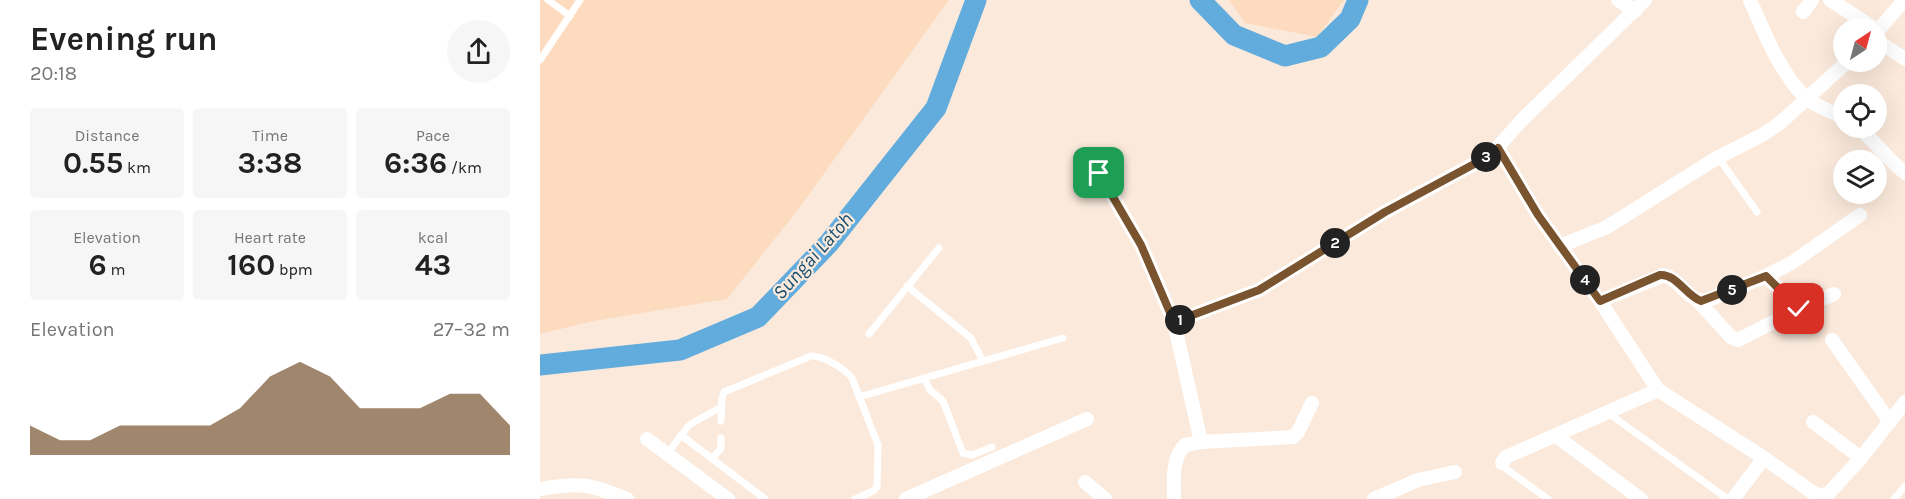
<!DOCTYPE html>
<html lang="en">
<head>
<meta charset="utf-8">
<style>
  body { margin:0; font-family:Karla,sans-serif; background:#f6f6f6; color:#222; height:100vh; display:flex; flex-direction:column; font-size:22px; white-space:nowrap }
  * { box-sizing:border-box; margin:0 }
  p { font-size:20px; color:#767676 }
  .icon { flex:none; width:33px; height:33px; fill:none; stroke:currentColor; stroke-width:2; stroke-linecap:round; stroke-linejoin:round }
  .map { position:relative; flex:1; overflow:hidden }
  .details { display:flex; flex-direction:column; background:#fff; width:540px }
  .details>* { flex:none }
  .needle { width:39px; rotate:36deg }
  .tools { position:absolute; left:1293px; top:18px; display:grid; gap:12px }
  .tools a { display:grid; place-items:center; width:54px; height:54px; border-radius:50%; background:#fff; box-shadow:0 6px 24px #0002; font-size:30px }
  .pin { position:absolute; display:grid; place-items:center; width:51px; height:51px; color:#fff; margin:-26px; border-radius:12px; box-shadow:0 3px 9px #0006 }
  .km { position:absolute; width:30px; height:30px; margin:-15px; border-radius:50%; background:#222; color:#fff; font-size:16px; line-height:30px; text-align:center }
  .round { display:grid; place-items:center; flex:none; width:63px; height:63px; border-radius:32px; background:#f6f6f6 }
  .summary { display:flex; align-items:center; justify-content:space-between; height:102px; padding:0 30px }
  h1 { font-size:33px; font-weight:700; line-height:45px }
  .figures { display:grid; grid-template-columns:repeat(3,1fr); gap:9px; height:102px; padding:6px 30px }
  .figures div { display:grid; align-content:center; border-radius:6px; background:#f6f6f6; text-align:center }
  .figures b { font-size:30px; font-weight:700 }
  .figures small { font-size:16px; font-weight:400 }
  .figures p { font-size:16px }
  .chart { height:168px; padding:12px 30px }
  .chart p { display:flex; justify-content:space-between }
  .chart svg { width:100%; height:108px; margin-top:6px; fill:#79542e; opacity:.7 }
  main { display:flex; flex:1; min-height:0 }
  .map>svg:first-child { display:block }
  .built { fill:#fddbbf }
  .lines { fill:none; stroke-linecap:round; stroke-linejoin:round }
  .river { stroke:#61abdd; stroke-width:21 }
  .service { stroke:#fff; stroke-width:7 }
  .minor { stroke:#fff; stroke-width:14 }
  .route-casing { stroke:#fff; stroke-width:12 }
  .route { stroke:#79542e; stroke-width:8 }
  .labels { text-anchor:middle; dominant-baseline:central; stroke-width:4.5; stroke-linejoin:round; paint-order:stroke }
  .water-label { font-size:20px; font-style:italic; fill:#174f71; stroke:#fbeadc }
</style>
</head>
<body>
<main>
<section class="details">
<div class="summary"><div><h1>Evening run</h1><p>20:18</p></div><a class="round"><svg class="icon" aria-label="share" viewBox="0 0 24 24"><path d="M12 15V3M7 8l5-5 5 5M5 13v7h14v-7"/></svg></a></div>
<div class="figures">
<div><p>Distance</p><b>0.55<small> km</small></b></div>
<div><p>Time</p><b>3:38</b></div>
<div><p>Pace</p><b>6:36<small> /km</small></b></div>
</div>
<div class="figures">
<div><p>Elevation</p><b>6<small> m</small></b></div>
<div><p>Heart rate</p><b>160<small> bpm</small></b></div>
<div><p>kcal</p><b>43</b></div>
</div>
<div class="chart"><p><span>Elevation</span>27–32 m</p>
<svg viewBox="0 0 160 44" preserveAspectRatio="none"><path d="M0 44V32L10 38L20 38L30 32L40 32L50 32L60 32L70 25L80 12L90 6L100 12L110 25L120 25L130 25L140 19L150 19L160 32V44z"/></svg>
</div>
</section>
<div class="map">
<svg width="1365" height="499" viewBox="0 0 1365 499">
  <rect width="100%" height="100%" fill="#fbeadc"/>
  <g class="built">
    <path d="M0 0H409L257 211 187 299 54 321 0 334Z"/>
    <path d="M689 0H804L777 37 705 23Z"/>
  </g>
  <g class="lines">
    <g class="river">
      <path d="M660 0 694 35 745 56 781 47 810 19 818 0"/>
      <path d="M0 365 140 350 218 317 289 243 396 108 436 0"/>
    </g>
    <g class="service">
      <path d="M8 0 30 16"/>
      <path d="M0 60 40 0"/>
      <path d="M1178 157 1217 212"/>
      <path d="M367 286 431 338 443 361"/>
      <path d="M329 334 399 248"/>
      <path d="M384 378 390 390 403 401 423 453 432 455 452 447"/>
      <path d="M319 397 523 338"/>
      <path d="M1068 413 1188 499"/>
      <path d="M181 421 182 398 184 392 271 356C283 355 305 369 312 378L338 445 337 487 333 491 315 499"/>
      <path d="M141 435 225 499"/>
      <path d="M127 454 149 425 181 407"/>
      <path d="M172 459 181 448V438"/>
      <path d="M962 463 965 468 1008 499"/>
      <path d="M1354 499 1365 486"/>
    </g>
    <g class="minor">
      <path d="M1078 0 1095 11"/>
      <path d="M1210 0C1224 32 1240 73 1266 98 1276 106 1292 112 1304 118"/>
      <path d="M1290 0 1334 28"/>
      <path d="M1263 12 1272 0"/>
      <path d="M1336 33 1364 0"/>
      <path d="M1336 40 1365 59"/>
      <path d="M1319 128C1336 142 1347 159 1365 173"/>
      <path d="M958 148 998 215 1060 301 1118 390 1224 458 1272 492 1282 496 1289 493 1321 458 1365 402"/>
      <path d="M559 173 601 245 634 322 661 442 645 445C631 459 634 480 634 499"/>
      <path d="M1020 246 1067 227 1175 159 1222 135 1240 123 1307 62"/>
      <path d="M1226 276 1259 309 1294 294"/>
      <path d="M1157 300 1191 337 1198 340 1259 309"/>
      <path d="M1060 301 1124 275C1140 279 1148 302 1166 301L1226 276 1253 262 1320 215"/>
      <path d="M634 322 719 290 845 212 951 155 980 122 1105 0"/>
      <path d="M1292 340 1350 422"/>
      <path d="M1273 422 1321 458"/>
      <path d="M1016 436 1101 499"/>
      <path d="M107 439 188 499"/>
      <path d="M661 442 753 437 758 432 772 403"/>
      <path d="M962 463 966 457 1118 390"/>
      <path d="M545 482 565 499"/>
      <path d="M0 489C40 482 50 484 87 499"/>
      <path d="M366 499 547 419"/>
      <path d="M834 499 878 480 915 472"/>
      <path d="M1193 499 1224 458"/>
    </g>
  </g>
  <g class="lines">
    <g class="route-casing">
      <path id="route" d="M559 173 601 245 634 322 719 290 845 212 951 155 958 148 998 215 1060 301 1120 275C1137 274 1146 296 1161 301L1226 276 1259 309"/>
    </g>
    <use href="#route" class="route"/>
  </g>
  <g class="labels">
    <g class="water-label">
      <text transform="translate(273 256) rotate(-48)">Sungai Latoh</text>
    </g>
  </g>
</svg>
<div class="tools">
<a><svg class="needle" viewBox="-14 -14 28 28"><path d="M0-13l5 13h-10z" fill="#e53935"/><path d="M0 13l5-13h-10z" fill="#767676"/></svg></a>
<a><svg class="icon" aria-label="locate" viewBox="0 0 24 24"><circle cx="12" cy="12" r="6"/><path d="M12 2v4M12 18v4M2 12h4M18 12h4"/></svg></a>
<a><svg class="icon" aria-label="layers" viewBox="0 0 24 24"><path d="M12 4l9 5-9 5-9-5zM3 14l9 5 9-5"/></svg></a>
</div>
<div class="pin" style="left:559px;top:173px;background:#1e9e55"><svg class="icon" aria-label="arrive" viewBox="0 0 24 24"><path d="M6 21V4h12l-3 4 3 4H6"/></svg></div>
<div class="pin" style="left:1259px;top:309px;background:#d93025"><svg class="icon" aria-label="check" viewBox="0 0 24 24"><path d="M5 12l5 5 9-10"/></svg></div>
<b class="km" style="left:640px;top:320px">1</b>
<b class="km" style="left:795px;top:243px">2</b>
<b class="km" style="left:946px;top:157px">3</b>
<b class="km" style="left:1045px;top:280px">4</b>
<b class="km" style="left:1192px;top:290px">5</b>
</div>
</main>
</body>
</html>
